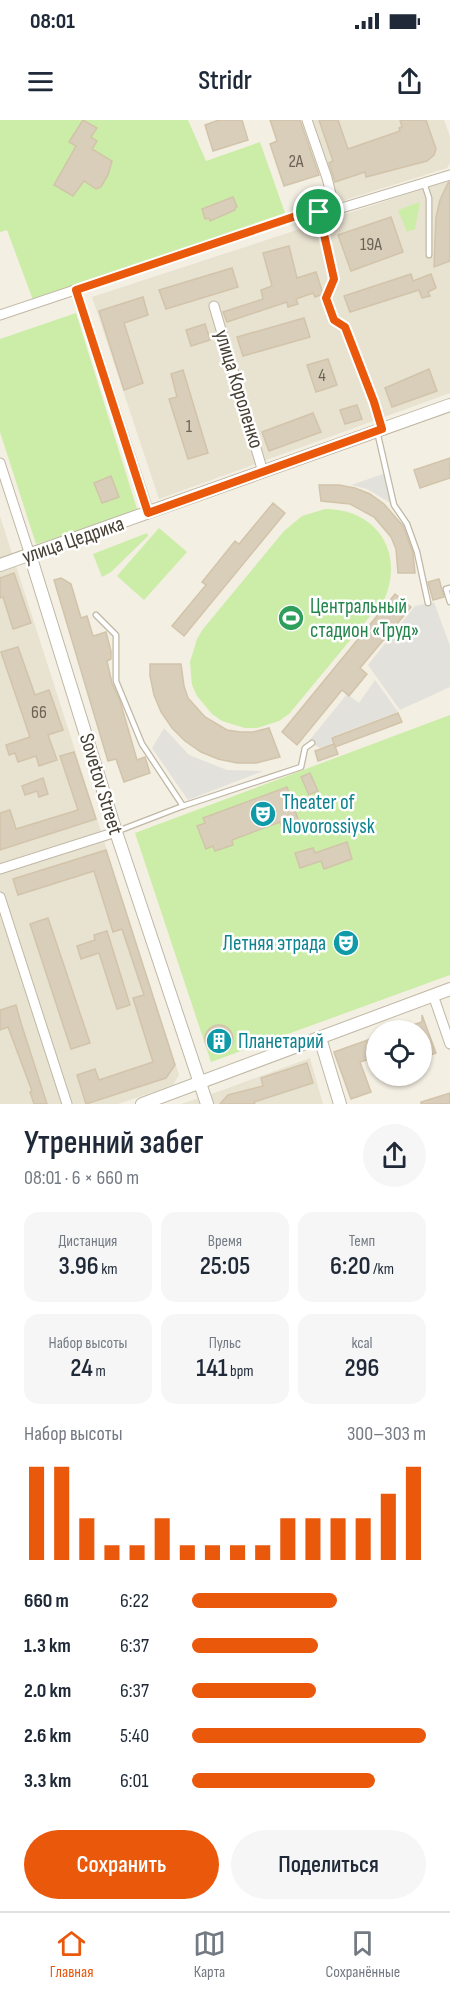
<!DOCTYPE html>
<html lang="ru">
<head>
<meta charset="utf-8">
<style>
  body { margin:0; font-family:"Sofia Sans Condensed",sans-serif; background:#f6f6f7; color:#1f2937; height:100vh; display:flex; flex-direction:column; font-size:22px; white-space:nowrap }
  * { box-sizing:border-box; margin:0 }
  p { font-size:20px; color:#747a83 }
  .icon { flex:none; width:33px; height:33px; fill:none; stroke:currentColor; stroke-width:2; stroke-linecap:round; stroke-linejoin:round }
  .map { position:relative; height:984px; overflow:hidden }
  .details { display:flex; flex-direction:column; background:#fff; flex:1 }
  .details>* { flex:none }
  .fabs { position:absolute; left:366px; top:900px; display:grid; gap:12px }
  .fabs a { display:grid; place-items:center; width:66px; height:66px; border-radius:50%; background:#fff; box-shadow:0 2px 4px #0004; font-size:30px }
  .pin { position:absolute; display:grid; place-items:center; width:51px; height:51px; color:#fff; margin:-26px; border:3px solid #fff; border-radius:50%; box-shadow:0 2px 6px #0007 }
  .round { display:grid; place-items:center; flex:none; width:63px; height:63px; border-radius:32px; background:#f6f6f7 }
  .head { display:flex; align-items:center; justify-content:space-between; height:102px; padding:0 24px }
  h1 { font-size:33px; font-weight:600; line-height:45px }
  .figures { display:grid; grid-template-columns:repeat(3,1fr); gap:9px; height:102px; padding:6px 24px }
  .figures div { display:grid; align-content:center; border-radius:15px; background:#f6f6f7; text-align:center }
  .figures b { font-size:26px; font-weight:600 }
  .figures small { font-size:16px; font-weight:400 }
  .figures p { font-size:16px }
  .chart { height:168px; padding:12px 24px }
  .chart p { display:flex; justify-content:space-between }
  .chart svg { width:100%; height:108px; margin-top:6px; stroke:#ea580c; stroke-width:6 }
  .primary-button { display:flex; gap:12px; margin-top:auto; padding:12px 24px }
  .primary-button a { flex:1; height:69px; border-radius:36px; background:#ea580c; color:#fff; font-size:24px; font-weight:600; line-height:69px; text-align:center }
  .primary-button a+a { background:#f6f6f7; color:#1f2937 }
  ul { padding:0 24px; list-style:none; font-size:20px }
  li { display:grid; grid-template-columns:96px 72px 1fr; align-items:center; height:45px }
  li i { height:15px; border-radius:8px; background:#ea580c }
  .status { display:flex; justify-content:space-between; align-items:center; height:42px; padding:0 30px; background:#fff; direction:ltr }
  .status svg { height:16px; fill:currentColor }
  header { display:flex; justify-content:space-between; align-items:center; height:78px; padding:0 24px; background:#fff; font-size:27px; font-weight:600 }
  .tabs { display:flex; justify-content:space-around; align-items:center; height:84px; border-top:2px solid #e0e1e3; background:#fff; font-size:16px; color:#747a83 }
  .tabs a { display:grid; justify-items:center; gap:3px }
  .tabs .selected { color:#ea580c }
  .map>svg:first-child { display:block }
  .residential { fill:#e8e2d1 }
  .green { fill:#cbeda7 }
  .parking { fill:#e3e1dc }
  .building { fill:#d9ceba; stroke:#d2c4aa; stroke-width:1.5 }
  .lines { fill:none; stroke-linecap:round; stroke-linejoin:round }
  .service-casing { stroke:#c0b8a5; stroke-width:7 }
  .minor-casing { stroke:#c0b8a5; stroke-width:11 }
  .tertiary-casing { stroke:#c0b8a5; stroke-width:14 }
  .service { stroke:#fff; stroke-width:4.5 }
  .minor { stroke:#fff; stroke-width:9 }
  .tertiary { stroke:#fff; stroke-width:12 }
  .route-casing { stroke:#fff; stroke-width:12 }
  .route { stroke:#ea580c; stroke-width:8 }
  .labels { text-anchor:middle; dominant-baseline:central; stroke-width:5; stroke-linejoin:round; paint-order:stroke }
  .number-label { font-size:18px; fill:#6b6355 }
  .street-label { font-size:21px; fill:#463f33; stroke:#fff }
  .leisure-label { font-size:21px; fill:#27864d; stroke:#fff; text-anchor:start }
  .culture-label { font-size:21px; fill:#0d838f; stroke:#fff; text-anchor:start }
</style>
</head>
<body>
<div class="status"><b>08:01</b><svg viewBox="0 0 49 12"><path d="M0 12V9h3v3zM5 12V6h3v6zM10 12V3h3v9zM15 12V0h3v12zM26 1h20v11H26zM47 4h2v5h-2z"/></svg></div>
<header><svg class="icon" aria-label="menu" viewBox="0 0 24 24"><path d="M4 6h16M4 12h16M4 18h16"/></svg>Stridr<svg class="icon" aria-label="share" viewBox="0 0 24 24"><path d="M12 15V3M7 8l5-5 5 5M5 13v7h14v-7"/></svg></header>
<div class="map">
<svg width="450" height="984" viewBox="0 0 450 984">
  <rect width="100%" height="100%" fill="#f4efe3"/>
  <g class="residential">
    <path d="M311 0H444L450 17V43L447 48 339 82Z"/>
    <path d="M450 60V273L159 379 92 177Z"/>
    <path d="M0 396 179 955 173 965 118 984H0Z"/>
    <path d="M310 938 323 984H181L220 971Z"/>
  </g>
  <g class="green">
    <path d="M0 0H188L206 41 260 22 285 93 33 180 7 110 0 112Z"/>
    <path d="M420 82 415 109 407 112 398 90Z"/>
    <path d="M76 193 138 392 36 424 0 312V219Z"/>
    <path d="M325 389C376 389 404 431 385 478L289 594 279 601 257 608H245L222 601 212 594 197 576 192 565 190 542 197 519 203 509 284 411 302 396Z"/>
    <path d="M159 408 187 432 144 480 117 456Z"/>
    <path d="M147 413 148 416 111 452 102 457 93 434Z"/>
    <path d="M450 595V855L211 942 135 713Z"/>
  </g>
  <g class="parking">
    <path d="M386 353 394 385 367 369 351 365Z"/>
    <path d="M434 482 450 526V567L400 590 368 545 415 486Z"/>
    <path d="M375 560 398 592 331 617 333 624 320 628 309 621 347 574 359 583Z"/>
    <path d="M164 608 189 635 227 650 263 651 188 680 152 628Z"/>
  </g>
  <g class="building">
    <path d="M83 0 97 8 91 17 97 21 92 29 112 41 108 55 101 67 96 69 84 61 73 76 54 65 76 26 69 22Z"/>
    <path d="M219 0H242L248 20 213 31 205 5Z"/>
    <path d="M270 0H300L319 55 284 66 270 24 277 21Z"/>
    <path d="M319 0H338L348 29 400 11 399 8 402 7 400 0H426L436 29 434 35 427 41 366 57 365 52 335 62 329 43 333 41Z"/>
    <path d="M450 62V141L434 147 436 97 440 80 448 63Z"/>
    <path d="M233 77 237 87 235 88V90L210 101 209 98 205 99 202 89Z"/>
    <path d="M391 97 403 132 351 151 338 115Z"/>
    <path d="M289 126 297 158 316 152 323 174 315 177 313 173 296 179 298 184 288 187 287 182 227 202 223 192 263 179 261 170 272 166 263 133Z"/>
    <path d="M232 148 238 167 166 189 159 170Z"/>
    <path d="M411 154 413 161 431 154 436 168 428 172 430 176 422 178 419 170 350 192 344 176Z"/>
    <path d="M143 177 148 195 124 203 143 263 124 270 99 191Z"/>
    <path d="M304 198 310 217 243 236 237 217Z"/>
    <path d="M205 204 210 220 191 226 186 210Z"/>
    <path d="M328 239 337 265 316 272 307 245Z"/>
    <path d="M429 249 437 271 392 287 385 268Z"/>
    <path d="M183 250 208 333 188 339 169 279 177 277 171 254Z"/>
    <path d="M357 285 362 299 345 304 340 290Z"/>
    <path d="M313 293 321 312 269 331 262 312Z"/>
    <path d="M450 338V358L420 368 414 350Z"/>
    <path d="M111 356 119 377 102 383 94 363Z"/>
    <path d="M319 365H339L355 368 370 374 384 384 403 406 413 433 415 453H398L396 429 391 417 374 397 350 384 321 381Z"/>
    <path d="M273 383 285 393 184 516 172 506 206 465 202 462 235 421 239 424Z"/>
    <path d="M14 453 31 503 13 509 3 477 0 478V458Z"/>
    <path d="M61 458 71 464 81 498 87 496 93 516 106 512 111 531V539L107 541 112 563 120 581 137 640 145 637 150 653 124 662 116 639 108 641 54 460Z"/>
    <path d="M439 459 444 477 433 480 428 462Z"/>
    <path d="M395 474 411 487 360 548 367 554 349 576 342 570 297 625 282 612Z"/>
    <path d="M18 527 35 575 49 570 63 610 48 615 57 640 39 646 36 636 18 642 15 633 9 635 6 625 30 617 1 532Z"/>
    <path d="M150 544H181L184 566 188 578 205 597 227 610 240 612H253L269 608 280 637 256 643H237L218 639 201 632 185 621 172 608 161 592 154 575 150 556Z"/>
    <path d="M398 593 402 602 335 627 332 618Z"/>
    <path d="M334 624 338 634 318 641 315 631Z"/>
    <path d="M74 632 96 699 0 730V693L10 690 16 709 78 690 60 636Z"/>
    <path d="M310 653 318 671 309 675 301 657Z"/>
    <path d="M43 658 48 674 39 677 37 671 25 675 22 666Z"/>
    <path d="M287 667 299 702 282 708 280 702 232 720 233 725 215 731 213 726 206 729 197 706 205 703 203 698Z"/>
    <path d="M347 722 352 739 324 749 321 741 300 748 295 733 313 728 315 733Z"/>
    <path d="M106 730 175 945 166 958 86 984 77 955 95 949 99 960 153 942 133 878 144 875 122 809 113 812 94 751 18 775 13 759Z"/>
    <path d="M48 798 90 923 71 929 30 804Z"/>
    <path d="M107 811 130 885 117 889 99 833 81 839 77 826 95 820 94 815Z"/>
    <path d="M16 885 21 903 47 984H34L30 972 32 971 8 907 0 910V890Z"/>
    <path d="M422 895 436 933 422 938V910L400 909 422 902Z"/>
    <circle cx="219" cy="919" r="14"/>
    <path d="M376 917V937L360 942 371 972 351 979 334 932Z"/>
    <path d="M307 943 313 963 254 982 255 984H220L228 975 263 966 261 958Z"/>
    <path d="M450 973V984H421V982Z"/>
  </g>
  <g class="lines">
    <g class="service-casing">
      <g id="service">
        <path d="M424 63 429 78V135"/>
        <path d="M319 92 334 159 326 178 334 200 345 207 374 282 381 307"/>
        <path d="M377 311 394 385 407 404 417 432 428 483"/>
        <path d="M450 468 446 469 450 482"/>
        <path d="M96 495 116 515V561L142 624 183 686"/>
        <path d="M118 711 183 686 301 647 305 628 312 623"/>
      </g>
    </g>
    <g class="minor-casing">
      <g id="minor">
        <path d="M307 0 327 58 335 90"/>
        <path d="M76 170 149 393"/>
        <path d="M214 186 263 352"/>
        <path d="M0 195 299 95 335 90 450 55"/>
        <path d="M0 343 30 435"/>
        <path d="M0 749 116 712"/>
        <path d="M0 777 67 984"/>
        <path d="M433 875 450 924"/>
      </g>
    </g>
    <g class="tertiary-casing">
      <g id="tertiary">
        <path d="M30 435 116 712 207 984"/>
        <path d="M0 445 450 285"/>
        <path d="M320 918 340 984"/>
        <path d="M142 984 450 869"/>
      </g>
    </g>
    <use href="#service" class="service"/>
    <use href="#minor" class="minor"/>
    <use href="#tertiary" class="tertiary"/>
  </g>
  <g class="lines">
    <g class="route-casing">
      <path id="route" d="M319 92 334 159 326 178 334 200 345 207 374 282 382 309 148 393 76 170 299 95Z"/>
    </g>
    <use href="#route" class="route"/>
  </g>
  <defs>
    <g id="stadium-disc" transform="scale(1.35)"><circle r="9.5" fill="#2e9e5b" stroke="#fff"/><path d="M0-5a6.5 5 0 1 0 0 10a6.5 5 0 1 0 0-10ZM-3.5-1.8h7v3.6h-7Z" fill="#fff"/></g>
    <g id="theatre-disc" transform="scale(1.35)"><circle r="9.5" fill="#0f9aa8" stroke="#fff"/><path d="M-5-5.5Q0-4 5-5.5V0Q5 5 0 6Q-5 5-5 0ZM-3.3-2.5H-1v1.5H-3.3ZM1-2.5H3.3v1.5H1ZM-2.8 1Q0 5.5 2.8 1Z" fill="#fff"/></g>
    <g id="building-disc" transform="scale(1.35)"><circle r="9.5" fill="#0f9aa8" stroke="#fff"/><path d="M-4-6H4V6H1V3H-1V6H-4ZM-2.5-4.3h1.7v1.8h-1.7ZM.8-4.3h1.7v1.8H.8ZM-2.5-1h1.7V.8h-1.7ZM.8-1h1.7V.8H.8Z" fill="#fff"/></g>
  </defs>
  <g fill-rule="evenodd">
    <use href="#stadium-disc" x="291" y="498"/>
    <use href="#theatre-disc" x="263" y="694"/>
    <use href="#theatre-disc" x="346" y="823"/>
    <use href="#building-disc" x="219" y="921"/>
  </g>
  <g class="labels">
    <g class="number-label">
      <text x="296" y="41">2А</text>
      <text x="371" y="124">19А</text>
      <text x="322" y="255">4</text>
      <text x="189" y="306">1</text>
      <text x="39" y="592">66</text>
    </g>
    <g class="street-label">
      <text transform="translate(239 269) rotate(73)">улица Короленко</text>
      <text transform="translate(73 420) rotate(-19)">улица Цедрика</text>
      <text transform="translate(101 664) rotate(73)">Sovetov Street</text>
    </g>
    <g class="leisure-label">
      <text x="310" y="486">Центральный<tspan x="310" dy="24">стадион «Труд»</tspan></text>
    </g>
    <g class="culture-label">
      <text x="282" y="682">Theater of<tspan x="282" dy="24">Novorossiysk</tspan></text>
      <text x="326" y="823" text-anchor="end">Летняя этрада</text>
      <text x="238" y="921">Планетарий</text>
    </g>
  </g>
</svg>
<div class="fabs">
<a><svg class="icon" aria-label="locate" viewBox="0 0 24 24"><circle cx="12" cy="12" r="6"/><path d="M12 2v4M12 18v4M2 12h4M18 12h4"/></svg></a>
</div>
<div class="pin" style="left:319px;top:92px;background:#1e9e55"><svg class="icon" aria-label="arrive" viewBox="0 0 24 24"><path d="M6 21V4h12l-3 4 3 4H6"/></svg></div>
</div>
<section class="details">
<div class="head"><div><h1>Утренний забег</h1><p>08:01 · 6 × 660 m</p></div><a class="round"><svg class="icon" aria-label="share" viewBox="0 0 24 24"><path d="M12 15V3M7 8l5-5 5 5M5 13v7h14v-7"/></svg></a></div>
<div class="figures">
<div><p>Дистанция</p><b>3.96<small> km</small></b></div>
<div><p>Время</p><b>25:05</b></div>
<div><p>Темп</p><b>6:20<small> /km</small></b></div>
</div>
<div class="figures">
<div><p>Набор высоты</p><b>24<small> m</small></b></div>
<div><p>Пульс</p><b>141<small> bpm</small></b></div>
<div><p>kcal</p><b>296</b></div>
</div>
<div class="chart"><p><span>Набор высоты</span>300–303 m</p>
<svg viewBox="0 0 160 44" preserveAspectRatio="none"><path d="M5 44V6M15 44V6M25 44V27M35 44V38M45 44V38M55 44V27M65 44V38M75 44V38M85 44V38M95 44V38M105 44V27M115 44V27M125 44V27M135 44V27M145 44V17M155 44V6"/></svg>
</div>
<ul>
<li><b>660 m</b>6:22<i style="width:62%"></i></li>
<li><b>1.3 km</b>6:37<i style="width:54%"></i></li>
<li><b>2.0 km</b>6:37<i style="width:53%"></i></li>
<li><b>2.6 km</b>5:40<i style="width:100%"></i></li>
<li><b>3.3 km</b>6:01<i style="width:78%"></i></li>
</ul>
<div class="primary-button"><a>Сохранить</a><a>Поделиться</a></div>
</section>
<nav class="tabs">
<a class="selected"><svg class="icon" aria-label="home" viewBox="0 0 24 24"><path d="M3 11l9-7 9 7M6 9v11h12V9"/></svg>Главная</a>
<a><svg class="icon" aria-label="map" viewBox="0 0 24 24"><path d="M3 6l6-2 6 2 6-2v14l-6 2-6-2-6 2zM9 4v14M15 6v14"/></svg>Карта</a>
<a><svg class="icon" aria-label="saved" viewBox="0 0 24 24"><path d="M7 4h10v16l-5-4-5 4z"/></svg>Сохранённые</a>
</nav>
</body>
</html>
